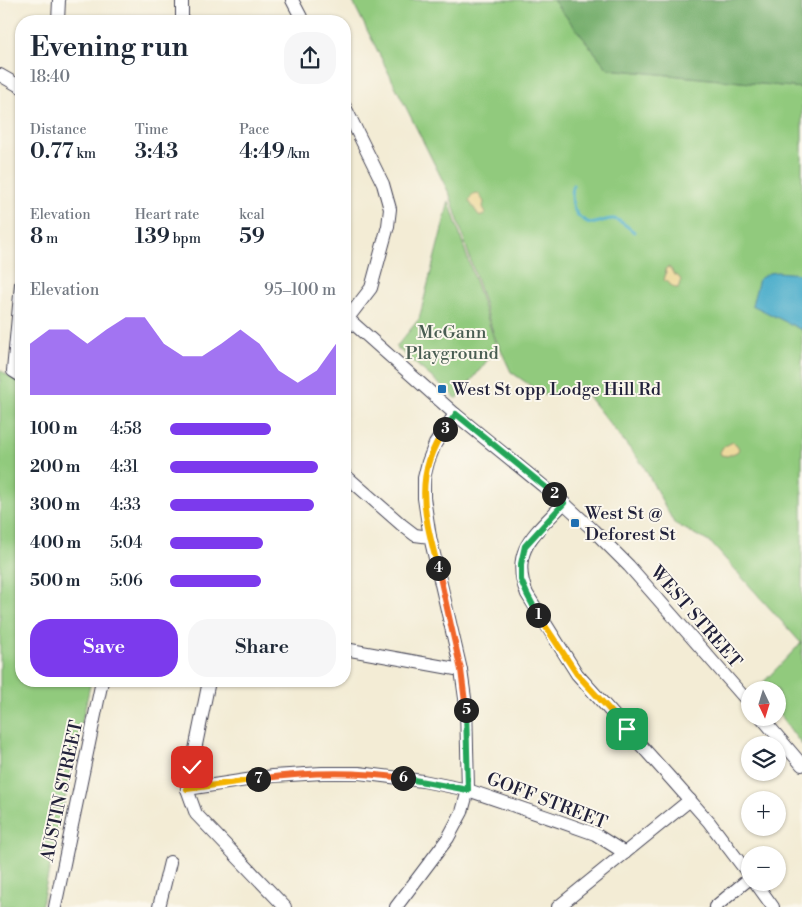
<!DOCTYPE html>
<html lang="en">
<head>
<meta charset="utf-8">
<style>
  body { margin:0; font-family:"Libre Bodoni",serif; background:#f6f6f7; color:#1f2937; height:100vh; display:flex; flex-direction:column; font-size:19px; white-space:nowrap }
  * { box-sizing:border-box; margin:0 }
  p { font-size:16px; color:#747a83 }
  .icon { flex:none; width:28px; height:28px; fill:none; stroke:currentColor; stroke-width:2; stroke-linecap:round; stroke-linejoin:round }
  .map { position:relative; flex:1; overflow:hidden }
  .sheet { position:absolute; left:15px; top:15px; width:336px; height:672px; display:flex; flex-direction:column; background:#fff; border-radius:20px; box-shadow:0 1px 4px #0004 }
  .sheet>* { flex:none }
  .needle { width:32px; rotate:176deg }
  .controls { position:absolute; left:741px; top:681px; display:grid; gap:10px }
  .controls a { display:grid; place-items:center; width:45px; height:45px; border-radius:50%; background:#fff; box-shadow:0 1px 4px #0004; font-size:25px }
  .pin { position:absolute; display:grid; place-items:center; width:42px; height:42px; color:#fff; margin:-21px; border-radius:10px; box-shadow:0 2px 8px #0006 }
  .km { position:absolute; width:25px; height:25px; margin:-12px; border-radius:50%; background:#222; color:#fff; font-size:14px; line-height:25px; text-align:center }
  .round { display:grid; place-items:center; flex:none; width:52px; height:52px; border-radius:20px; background:#f6f6f7 }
  .headline { display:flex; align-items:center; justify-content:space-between; height:85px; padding:0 15px }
  h1 { font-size:28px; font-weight:600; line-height:38px }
  .stats { display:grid; grid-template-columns:repeat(3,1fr); gap:8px; height:85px; padding:5px 15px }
  .stats div { display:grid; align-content:center }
  .stats b { font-size:21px; font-weight:600 }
  .stats small { font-size:14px; font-weight:400 }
  .stats p { font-size:14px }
  .chart { height:140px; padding:10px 15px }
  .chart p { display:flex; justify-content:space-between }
  .chart svg { width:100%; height:90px; margin-top:5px; fill:#7c3aed; opacity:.7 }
  .cta { display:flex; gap:10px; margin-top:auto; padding:10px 15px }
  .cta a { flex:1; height:58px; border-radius:20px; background:#7c3aed; color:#fff; font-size:20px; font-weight:600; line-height:58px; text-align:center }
  .cta a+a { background:#f6f6f7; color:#1f2937 }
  ul { padding:0 15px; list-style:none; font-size:16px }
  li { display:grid; grid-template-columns:80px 60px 1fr; align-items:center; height:38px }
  li i { height:12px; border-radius:6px; background:#7c3aed }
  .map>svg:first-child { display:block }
  .green { fill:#91ca7d; stroke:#5a765c }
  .forest { fill:#74ae6c; stroke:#4b6854 }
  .sand { fill:#eeda9e; stroke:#887e6c }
  .water { fill:#4cadcb; stroke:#376883 }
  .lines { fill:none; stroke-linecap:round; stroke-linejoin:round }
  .stream { stroke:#4cadcb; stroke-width:3 }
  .minor-casing { stroke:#414052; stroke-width:14 }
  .minor { stroke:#fff; stroke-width:12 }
  .split-1-casing { stroke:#fff; stroke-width:10 }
  .split-2-casing { stroke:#fff; stroke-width:10 }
  .split-3-casing { stroke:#fff; stroke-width:10 }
  .split-4-casing { stroke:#fff; stroke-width:10 }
  .split-5-casing { stroke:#fff; stroke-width:10 }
  .split-6-casing { stroke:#fff; stroke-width:10 }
  .split-7-casing { stroke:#fff; stroke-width:10 }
  .split-8-casing { stroke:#fff; stroke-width:10 }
  .split-1 { stroke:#f5b400; stroke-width:6 }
  .split-2 { stroke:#22a559; stroke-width:6 }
  .split-3 { stroke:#22a559; stroke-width:6 }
  .split-4 { stroke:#f5b400; stroke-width:6 }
  .split-5 { stroke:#f0652b; stroke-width:6 }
  .split-6 { stroke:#22a559; stroke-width:6 }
  .split-7 { stroke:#f0652b; stroke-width:6 }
  .split-8 { stroke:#f5b400; stroke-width:6 }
  .poi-dot { fill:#1f6fb2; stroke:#fbf7ec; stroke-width:2 }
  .labels { text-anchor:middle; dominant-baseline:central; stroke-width:4; stroke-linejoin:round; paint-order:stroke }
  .park-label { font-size:18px; fill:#495d52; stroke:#fbf7ec }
  .poi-label { font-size:18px; fill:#22223b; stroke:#fbf7ec; text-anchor:start }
  .street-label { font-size:18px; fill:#22223b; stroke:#fbf7ec }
</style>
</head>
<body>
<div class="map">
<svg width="802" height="907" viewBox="0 0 802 907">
  <rect width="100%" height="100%" fill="#fbf7ec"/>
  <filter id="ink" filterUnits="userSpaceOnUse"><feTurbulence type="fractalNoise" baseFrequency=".02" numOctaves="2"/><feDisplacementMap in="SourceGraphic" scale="10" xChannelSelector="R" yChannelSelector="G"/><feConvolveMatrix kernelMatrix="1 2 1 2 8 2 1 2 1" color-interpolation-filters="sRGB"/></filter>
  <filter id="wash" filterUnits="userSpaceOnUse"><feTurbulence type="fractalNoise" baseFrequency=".0096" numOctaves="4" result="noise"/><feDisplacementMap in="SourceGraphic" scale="20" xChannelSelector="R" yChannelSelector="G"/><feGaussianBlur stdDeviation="1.12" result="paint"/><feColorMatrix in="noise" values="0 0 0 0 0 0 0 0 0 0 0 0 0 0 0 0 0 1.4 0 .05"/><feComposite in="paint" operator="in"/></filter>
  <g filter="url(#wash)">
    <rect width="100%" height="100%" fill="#f3ecd5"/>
    <g class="green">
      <path d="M352 0H553L608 69 802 88V745L778 713V690H756L801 643 711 543 674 523 643 465 582 389 544 395 511 372 494 335 450 195Z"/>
      <path d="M449 201 497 348 457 399 396 347 419 319Z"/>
      <path d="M0 370 21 384V681H91L41 907H0Z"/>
    </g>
    <path class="forest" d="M553 0H802V88L608 69Z"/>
    <g class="sand">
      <path d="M477 193 479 194 484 202 483 207 486 213 480 217 469 201 472 195Z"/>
      <path d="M668 267 671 269 674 275 678 276 681 280 678 288H675L664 280 666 273 665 269Z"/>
      <path d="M733 442 737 445 739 449 737 452 727 456 721 455 720 452 723 447Z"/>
    </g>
    <path class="water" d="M777 272 802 274V330L752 305 759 279 769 273Z"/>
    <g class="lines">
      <path class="stream" d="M573 185C571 198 571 213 584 220 587 222 591 224 595 223 602 222 607 218 614 219 622 221 628 227 634 232"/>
    </g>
  </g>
  <g filter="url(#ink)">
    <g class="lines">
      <g class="minor-casing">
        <g id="minor">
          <path d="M292 0 303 21"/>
          <path d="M58 21 59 0"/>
          <path d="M182 21V0"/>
          <path d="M0 75 21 87"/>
          <path d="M345 107 383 184 390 209 388 226 371 288 348 318"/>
          <path d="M21 284 13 371 21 376"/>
          <path d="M345 316 455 414 564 503 593 530 629 566 750 704"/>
          <path d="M345 475 402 525 415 535 430 537"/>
          <path d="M564 503C536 533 509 550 527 594L577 674 673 781 709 822 750 876"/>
          <path d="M345 649 461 670"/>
          <path d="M762 718 802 765"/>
          <path d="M187 789 273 776 322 773H359L423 781 468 790 553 819 595 834 625 853"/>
          <path d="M187 789 196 814 285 907"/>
          <path d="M187 789 209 681"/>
          <path d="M755 882 773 907"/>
          <path d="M55 907 102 681"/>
          <path d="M159 907 170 862"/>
          <path d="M396 907 448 838 462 812 468 790 466 705 461 670 430 537 424 498V478L428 462 435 444 455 414"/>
          <path d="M558 907 690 800"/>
          <path d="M715 907 750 878"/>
        </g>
      </g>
      <use href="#minor" class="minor"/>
    </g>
  </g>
  <g class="lines" filter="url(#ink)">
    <g class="split-1-casing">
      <path id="split-1" d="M538 615 577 674 627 729"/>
    </g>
    <g class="split-2-casing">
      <path id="split-2" d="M538 615 527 594 521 580V564L525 546 564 503 554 494"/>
    </g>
    <g class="split-3-casing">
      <path id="split-3" d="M445 429 456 414 554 494"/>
    </g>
    <g class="split-4-casing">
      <path id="split-4" d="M438 568C425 517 412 476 445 429"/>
    </g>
    <g class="split-5-casing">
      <path id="split-5" d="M438 568 461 670 466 710"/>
    </g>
    <g class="split-6-casing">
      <path id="split-6" d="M403 778 468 790 466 710"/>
    </g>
    <g class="split-7-casing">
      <path id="split-7" d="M258 779C306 772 355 771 403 778"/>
    </g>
    <g class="split-8-casing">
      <path id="split-8" d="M192 767 187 789 258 779"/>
    </g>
    <use href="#split-1" class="split-1"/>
    <use href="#split-2" class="split-2"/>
    <use href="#split-3" class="split-3"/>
    <use href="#split-4" class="split-4"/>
    <use href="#split-5" class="split-5"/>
    <use href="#split-6" class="split-6"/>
    <use href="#split-7" class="split-7"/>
    <use href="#split-8" class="split-8"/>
  </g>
  <g class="poi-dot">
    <rect x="437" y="384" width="10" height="10" rx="2.5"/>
    <rect x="570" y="518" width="10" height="10" rx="2.5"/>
  </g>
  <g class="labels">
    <g class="park-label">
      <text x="452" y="332">McGann<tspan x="452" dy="21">Playground</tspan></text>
    </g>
    <g class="poi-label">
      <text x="452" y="389">West St opp Lodge Hill Rd</text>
      <text x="585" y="513">West St @<tspan x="585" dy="21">Deforest St</tspan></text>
    </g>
    <g class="street-label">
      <text transform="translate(696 617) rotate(49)">WEST STREET</text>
      <text transform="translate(62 791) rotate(-78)">AUSTIN STREET</text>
      <text transform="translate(547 801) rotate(21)">GOFF STREET</text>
    </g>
  </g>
</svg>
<div class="controls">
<a><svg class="needle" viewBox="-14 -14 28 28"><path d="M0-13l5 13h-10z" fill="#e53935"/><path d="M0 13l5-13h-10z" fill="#747a83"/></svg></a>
<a><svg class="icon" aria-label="layers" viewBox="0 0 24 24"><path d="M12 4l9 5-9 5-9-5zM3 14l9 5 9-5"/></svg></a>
<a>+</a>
<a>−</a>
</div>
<div class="pin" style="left:627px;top:729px;background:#1e9e55"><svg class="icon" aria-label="arrive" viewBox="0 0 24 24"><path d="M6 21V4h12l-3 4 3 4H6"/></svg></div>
<div class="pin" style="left:192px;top:767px;background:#d93025"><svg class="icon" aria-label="check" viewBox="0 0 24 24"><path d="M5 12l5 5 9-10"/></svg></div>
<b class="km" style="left:538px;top:615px">1</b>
<b class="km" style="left:554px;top:494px">2</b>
<b class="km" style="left:445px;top:429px">3</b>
<b class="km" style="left:438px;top:568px">4</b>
<b class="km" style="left:466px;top:710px">5</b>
<b class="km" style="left:403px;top:778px">6</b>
<b class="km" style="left:258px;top:779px">7</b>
<section class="sheet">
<div class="headline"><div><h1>Evening run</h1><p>18:40</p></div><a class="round"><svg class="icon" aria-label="share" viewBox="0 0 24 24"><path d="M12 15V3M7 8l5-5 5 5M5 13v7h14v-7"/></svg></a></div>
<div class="stats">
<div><p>Distance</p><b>0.77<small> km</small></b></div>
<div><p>Time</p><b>3:43</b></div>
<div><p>Pace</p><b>4:49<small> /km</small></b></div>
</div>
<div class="stats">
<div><p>Elevation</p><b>8<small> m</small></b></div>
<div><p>Heart rate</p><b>139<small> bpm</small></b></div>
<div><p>kcal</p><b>59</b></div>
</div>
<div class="chart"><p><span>Elevation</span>95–100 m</p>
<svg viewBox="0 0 160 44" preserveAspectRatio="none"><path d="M0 44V19L10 12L20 12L30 19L40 12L50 6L60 6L70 19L80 25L90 25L100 19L110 12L120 19L130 32L140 38L150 32L160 19V44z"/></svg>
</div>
<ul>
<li><b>100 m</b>4:58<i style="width:61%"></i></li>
<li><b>200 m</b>4:31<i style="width:89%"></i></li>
<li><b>300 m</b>4:33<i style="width:87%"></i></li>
<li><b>400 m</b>5:04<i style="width:56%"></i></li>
<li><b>500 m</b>5:06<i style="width:55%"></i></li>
</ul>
<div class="cta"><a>Save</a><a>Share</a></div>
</section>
</div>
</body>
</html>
